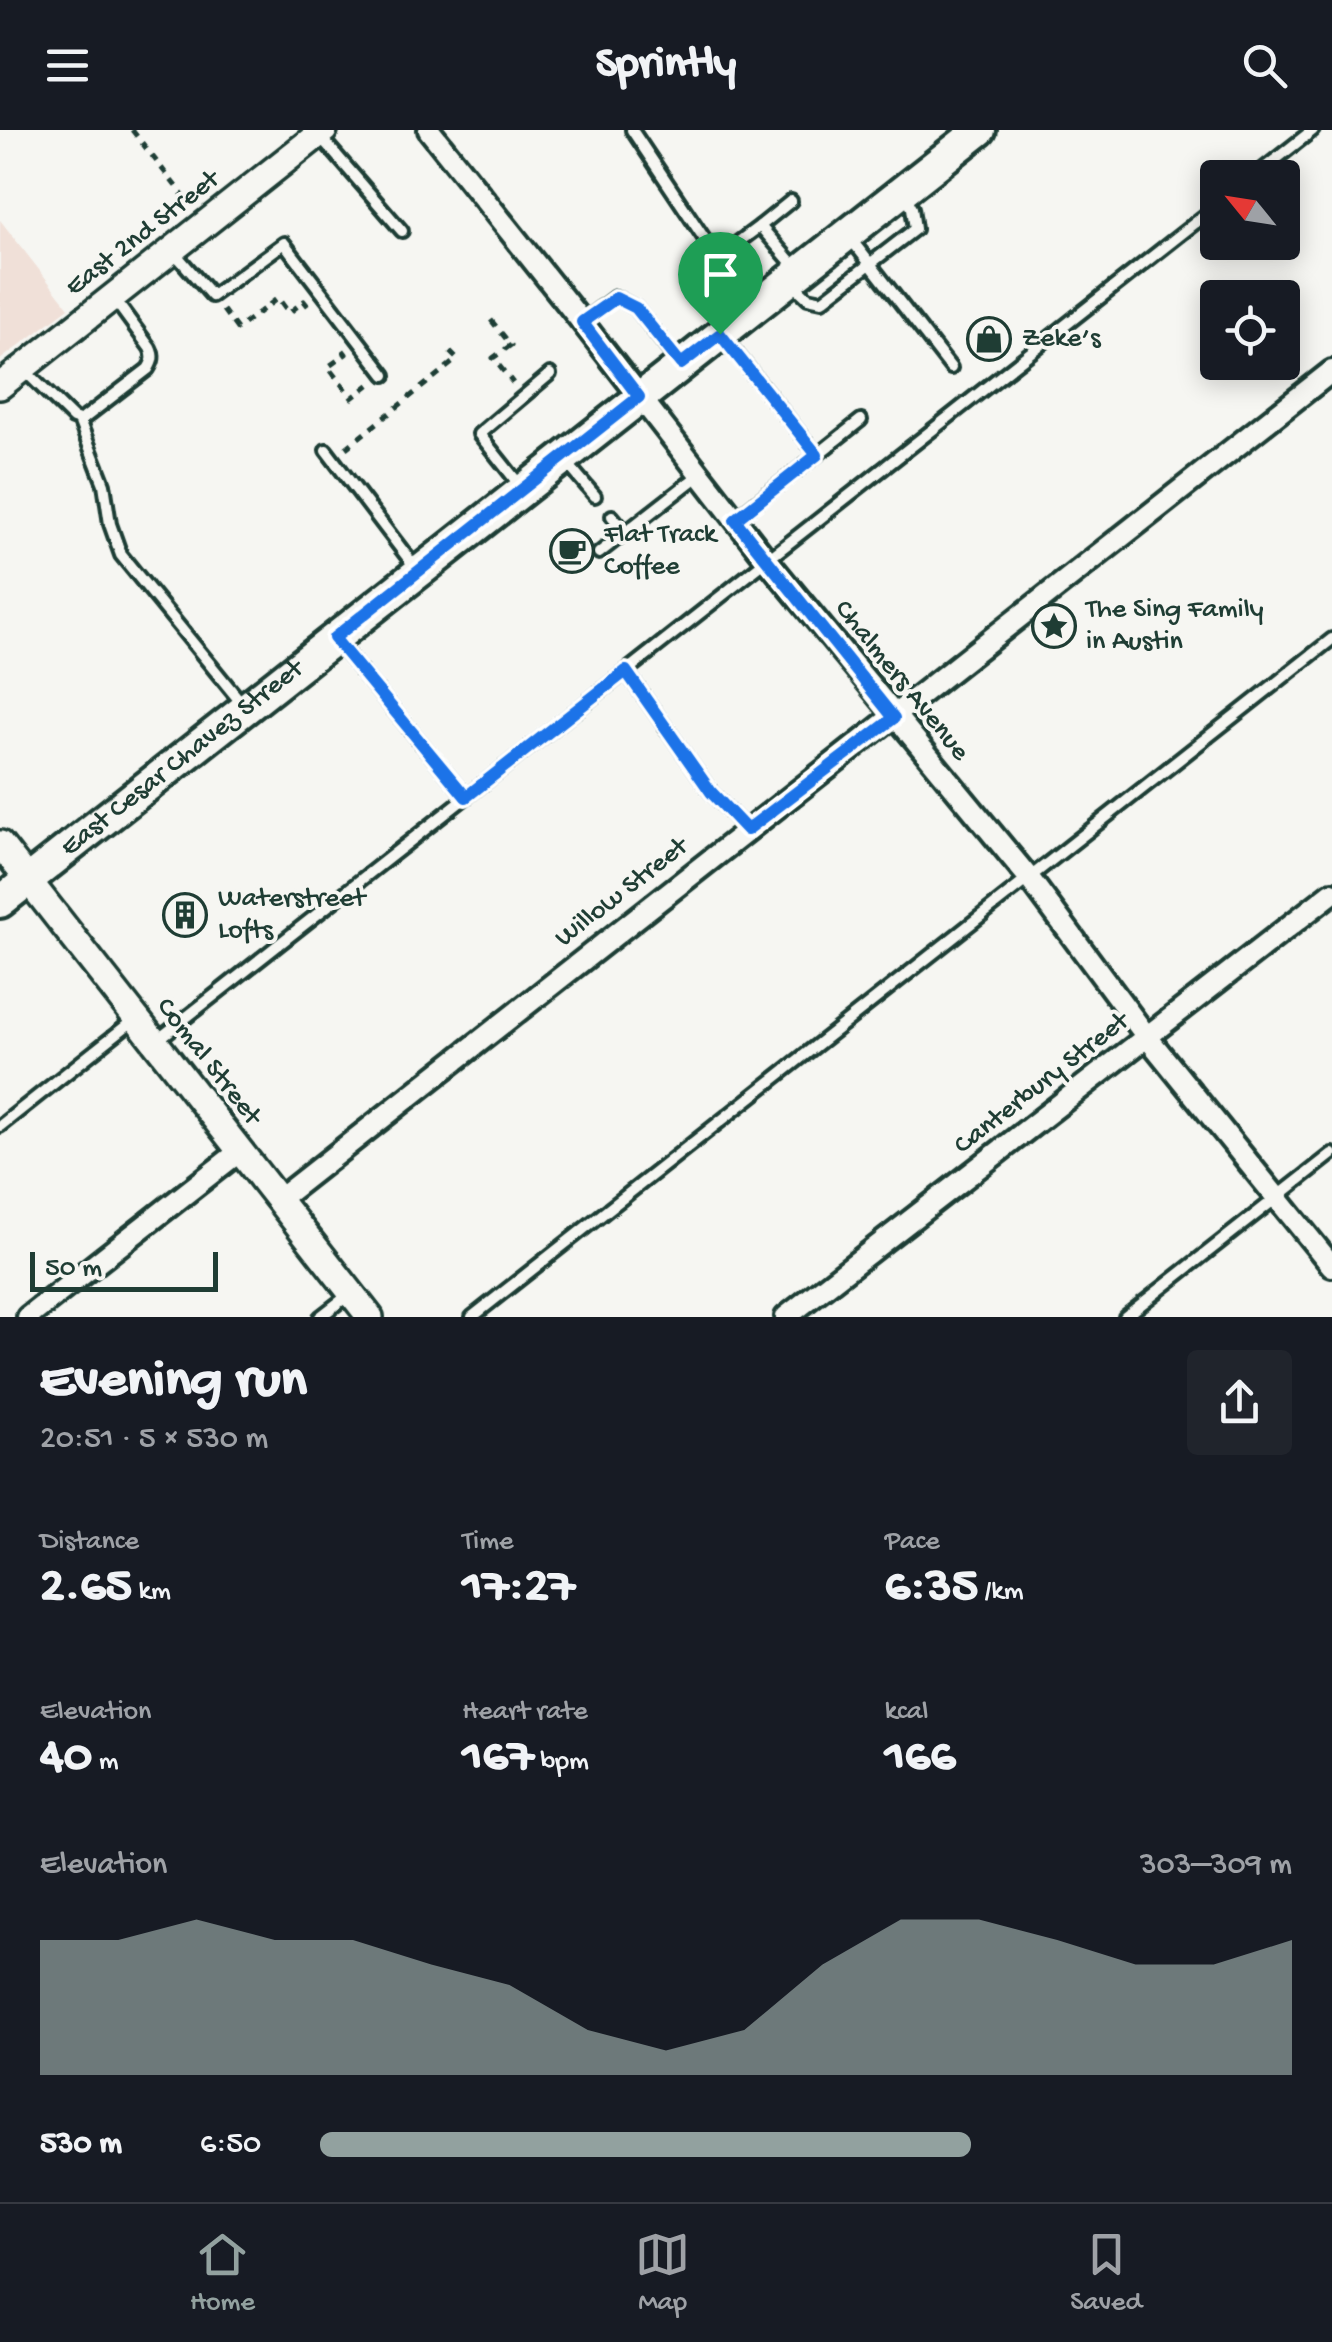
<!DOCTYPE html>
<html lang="en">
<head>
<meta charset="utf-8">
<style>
  body { margin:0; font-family:"Gochi Hand",sans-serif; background:#20242c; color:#f1f3f6; height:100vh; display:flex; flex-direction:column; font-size:38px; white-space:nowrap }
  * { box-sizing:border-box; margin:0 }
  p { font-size:32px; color:#9ea1a6 }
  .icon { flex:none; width:55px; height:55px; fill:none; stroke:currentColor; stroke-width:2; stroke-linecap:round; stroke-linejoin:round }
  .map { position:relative; height:1187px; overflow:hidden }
  .side { display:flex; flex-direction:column; background:#171b24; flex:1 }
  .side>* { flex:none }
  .needle { width:65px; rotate:300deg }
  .fabs { position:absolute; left:1200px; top:30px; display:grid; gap:20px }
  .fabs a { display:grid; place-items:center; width:100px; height:100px; border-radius:10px; background:#171b24; box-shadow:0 5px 25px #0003; font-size:50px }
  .scale { position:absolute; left:30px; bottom:25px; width:188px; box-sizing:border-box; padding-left:10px; border:5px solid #1f3d34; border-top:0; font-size:28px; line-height:35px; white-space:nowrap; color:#1f3d34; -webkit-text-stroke:8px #f6f6f2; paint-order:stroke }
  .pin { position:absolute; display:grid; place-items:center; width:85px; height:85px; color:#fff; margin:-102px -42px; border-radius:50% 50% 50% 0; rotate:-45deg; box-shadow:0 0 10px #0007 }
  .pin .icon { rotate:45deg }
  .round { display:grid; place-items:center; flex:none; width:105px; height:105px; border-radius:10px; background:#20242c }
  .head { display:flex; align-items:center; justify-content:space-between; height:170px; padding:0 40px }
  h1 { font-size:55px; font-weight:700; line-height:75px }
  .stats { display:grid; grid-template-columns:repeat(3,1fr); gap:15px; height:170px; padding:10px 40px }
  .stats div { display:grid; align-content:center }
  .stats b { font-size:50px; font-weight:700 }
  .stats small { font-size:28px; font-weight:400 }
  .stats p { font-size:28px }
  .chart { height:280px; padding:20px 40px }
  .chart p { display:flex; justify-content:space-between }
  .chart svg { width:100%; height:180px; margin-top:10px; fill:#92a19f; opacity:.7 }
  ul { padding:0 40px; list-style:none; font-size:32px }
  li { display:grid; grid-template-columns:160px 120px 1fr; align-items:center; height:75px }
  li i { height:25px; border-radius:12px; background:#92a19f }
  header { display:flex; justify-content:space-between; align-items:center; height:130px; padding:0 40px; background:#171b24; font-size:45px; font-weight:700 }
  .dock { display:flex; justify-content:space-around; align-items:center; height:140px; border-top:2px solid #363941; background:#171b24; font-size:28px; color:#9ea1a6 }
  .dock a { display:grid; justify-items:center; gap:5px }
  .dock .current { color:#92a19f }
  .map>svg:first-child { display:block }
  .built { fill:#f0e0d8 }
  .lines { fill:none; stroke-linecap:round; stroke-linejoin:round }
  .service-casing { stroke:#1f3d34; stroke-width:18 }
  .minor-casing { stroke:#1f3d34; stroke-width:28 }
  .tertiary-casing { stroke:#1f3d34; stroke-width:32 }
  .secondary-casing { stroke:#1f3d34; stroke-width:38 }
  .path { stroke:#1f3d34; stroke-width:5; stroke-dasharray:8 8; stroke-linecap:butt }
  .service { stroke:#f6f6f2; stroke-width:10 }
  .minor { stroke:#f6f6f2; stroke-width:20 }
  .tertiary { stroke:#f6f6f2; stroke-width:25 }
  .secondary { stroke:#f6f6f2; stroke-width:30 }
  .route-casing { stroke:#fff; stroke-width:20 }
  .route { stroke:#1a73e8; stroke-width:12 }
  .labels { text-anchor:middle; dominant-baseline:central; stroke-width:8; stroke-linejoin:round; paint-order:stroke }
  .street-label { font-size:28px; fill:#1f3d34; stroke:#f6f6f2 }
  .poi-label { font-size:28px; fill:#1f3d34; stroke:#f6f6f2; text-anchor:start }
</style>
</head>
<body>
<header><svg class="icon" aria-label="menu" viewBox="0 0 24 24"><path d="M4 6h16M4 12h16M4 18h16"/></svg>Sprintly<svg class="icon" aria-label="search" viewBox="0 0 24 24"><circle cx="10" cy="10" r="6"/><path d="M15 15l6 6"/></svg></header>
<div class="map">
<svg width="1332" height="1187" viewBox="0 0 1332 1187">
  <rect width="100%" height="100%" fill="#f6f6f2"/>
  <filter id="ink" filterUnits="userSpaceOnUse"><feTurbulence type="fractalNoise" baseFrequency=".01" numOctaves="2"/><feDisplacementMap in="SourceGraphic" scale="20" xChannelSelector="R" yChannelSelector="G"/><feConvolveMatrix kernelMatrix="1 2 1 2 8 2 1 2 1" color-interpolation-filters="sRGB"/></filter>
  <g filter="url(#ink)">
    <path class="built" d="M0 90 69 178 0 230Z"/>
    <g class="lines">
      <g class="service-casing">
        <g id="service">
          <path d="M632 0 712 120"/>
          <path d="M319 5 402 101"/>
          <path d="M1252 48 1313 0"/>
          <path d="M760 96 791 71"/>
          <path d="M850 108 951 238"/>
          <path d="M173 121 212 166 284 113 385 245"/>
          <path d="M717 128 760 96 796 138"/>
          <path d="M700 129 712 120 724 137 713 146"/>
          <path d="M724 137 754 176"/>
          <path d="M793 154 808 168 822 171 915 99 912 78 905 65"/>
          <path d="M582 192 615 167 636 178 680 234"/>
          <path d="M724 208 817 325 861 290"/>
          <path d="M23 239 73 288 79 290 104 354 110 394 121 425 244 576"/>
          <path d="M79 290 83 289 148 239C153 231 154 226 150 218L112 166"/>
          <path d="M326 320 418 441"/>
          <path d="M566 332 595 366"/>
          <path d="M522 358 479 304 550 244"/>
          <path d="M612 386 626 403"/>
          <path d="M735 389 817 325"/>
          <path d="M599 423 699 345"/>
          <path d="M338 513 466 667"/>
          <path d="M626 541 711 662 747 700"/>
          <path d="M155 912 1218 75"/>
          <path d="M0 996 135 889"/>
          <path d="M320 1187 351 1163"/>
          <path d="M472 1187 1332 509"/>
          <path d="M1125 1187 1332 1024"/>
        </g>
      </g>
      <g class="minor-casing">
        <g id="minor">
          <path d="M429 0 582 192 766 429 1029 748 1147 907 1332 1136"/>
          <path d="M278 1070 1332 241"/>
          <path d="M28 1187 240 1021"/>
          <path d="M786 1187 1332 763"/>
        </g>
      </g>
      <g class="tertiary-casing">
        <g id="tertiary">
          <path d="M0 256 324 0"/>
          <path d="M0 714 370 1187"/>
        </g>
      </g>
      <g class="secondary-casing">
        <g id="secondary">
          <path id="s1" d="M0 772 980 0"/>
        </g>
      </g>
      <g class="path">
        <path d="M132 0 185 68"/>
        <path d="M223 180 237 199 278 168 289 183 304 171 308 176"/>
        <path d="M491 190 511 215 493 228 513 253"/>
        <path d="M343 220 346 224 328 237 352 268 374 251"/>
        <path d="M346 318 457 229 450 222"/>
      </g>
      <use href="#service" class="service"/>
      <use href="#minor" class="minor"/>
      <use href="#tertiary" class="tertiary"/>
      <use href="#secondary" class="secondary"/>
    </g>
  </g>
  <g class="lines" filter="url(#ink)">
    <g class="route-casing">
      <path id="route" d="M616 168 636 178 681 234 720 204 817 325 735 390 894 588 747 700 711 662 626 541 466 667 334 508 639 267 582 192Z"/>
    </g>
    <use href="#route" class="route"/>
  </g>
  <defs>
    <g id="shop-ring" transform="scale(2.25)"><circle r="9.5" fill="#f6f6f2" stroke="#1f3d34" stroke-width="1.5"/><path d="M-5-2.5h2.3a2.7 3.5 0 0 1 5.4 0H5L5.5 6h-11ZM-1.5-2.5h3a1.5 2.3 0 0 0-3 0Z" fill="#1f3d34"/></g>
    <g id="cafe-ring" transform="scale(2.25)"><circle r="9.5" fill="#f6f6f2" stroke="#1f3d34" stroke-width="1.5"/><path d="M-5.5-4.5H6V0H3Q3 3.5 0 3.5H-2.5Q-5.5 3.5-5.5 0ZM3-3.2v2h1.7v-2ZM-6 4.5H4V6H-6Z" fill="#1f3d34"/></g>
    <g id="sight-ring" transform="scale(2.25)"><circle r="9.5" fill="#f6f6f2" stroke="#1f3d34" stroke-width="1.5"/><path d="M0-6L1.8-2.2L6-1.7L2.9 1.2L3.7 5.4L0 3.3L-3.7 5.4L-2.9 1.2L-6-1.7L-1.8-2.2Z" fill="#1f3d34"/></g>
    <g id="building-ring" transform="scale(2.25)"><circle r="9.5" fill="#f6f6f2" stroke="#1f3d34" stroke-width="1.5"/><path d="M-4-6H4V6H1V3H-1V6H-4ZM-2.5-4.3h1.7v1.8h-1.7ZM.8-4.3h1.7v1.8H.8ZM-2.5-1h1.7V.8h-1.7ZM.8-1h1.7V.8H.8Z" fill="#1f3d34"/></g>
  </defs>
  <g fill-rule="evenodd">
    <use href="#shop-ring" x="989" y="209"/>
    <use href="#cafe-ring" x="572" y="421"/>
    <use href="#sight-ring" x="1054" y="496"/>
    <use href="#building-ring" x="185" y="785"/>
  </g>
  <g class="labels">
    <g class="street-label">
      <text transform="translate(143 104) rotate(-38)">East 2nd Street</text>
      <text transform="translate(901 551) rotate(51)">Chalmers Avenue</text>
      <text stroke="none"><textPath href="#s1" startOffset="232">East Cesar Chavez Street</textPath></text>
      <text transform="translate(622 763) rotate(-38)">Willow Street</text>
      <text transform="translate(208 932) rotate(52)">Comal Street</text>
      <text transform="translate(1042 954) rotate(-38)">Canterbury Street</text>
    </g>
    <g class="poi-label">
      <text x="1022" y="209">Zeke’s</text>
      <text x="604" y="405">Flat Track<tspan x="604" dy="32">Coffee</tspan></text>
      <text x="1086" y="480">The Sing Family<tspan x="1086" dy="32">in Austin</tspan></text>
      <text x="218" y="769">Waterstreet<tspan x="218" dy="32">Lofts</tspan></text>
    </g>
  </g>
</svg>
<div class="fabs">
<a><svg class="needle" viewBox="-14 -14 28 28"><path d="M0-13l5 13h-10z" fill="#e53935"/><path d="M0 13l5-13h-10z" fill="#9ea1a6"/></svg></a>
<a><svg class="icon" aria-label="locate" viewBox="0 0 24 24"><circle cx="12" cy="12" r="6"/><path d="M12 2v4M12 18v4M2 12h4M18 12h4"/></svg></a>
</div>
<div class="scale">50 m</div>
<div class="pin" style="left:720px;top:204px;background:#1e9e55"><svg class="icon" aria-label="arrive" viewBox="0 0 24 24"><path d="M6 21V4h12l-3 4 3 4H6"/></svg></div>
</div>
<section class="side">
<div class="head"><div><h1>Evening run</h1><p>20:51 · 5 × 530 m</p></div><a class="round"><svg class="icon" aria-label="share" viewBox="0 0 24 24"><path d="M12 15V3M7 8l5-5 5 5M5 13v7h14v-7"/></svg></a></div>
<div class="stats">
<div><p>Distance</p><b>2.65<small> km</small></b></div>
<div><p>Time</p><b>17:27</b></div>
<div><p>Pace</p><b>6:35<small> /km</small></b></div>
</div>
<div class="stats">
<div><p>Elevation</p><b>40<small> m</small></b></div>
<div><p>Heart rate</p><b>167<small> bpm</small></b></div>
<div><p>kcal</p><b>166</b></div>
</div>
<div class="chart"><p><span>Elevation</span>303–309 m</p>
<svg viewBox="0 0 160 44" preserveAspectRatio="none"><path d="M0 44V11L10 11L20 6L30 11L40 11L50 17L60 22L70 33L80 38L90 33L100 17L110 6L120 6L130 11L140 17L150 17L160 11V44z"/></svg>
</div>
<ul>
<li><b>530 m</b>6:50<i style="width:67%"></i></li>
</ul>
</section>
<nav class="dock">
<a class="current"><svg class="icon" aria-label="home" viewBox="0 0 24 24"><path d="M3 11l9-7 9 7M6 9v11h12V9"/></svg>Home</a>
<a><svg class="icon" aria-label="map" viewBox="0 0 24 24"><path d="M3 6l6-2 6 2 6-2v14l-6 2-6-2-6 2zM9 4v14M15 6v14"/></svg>Map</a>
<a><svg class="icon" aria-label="saved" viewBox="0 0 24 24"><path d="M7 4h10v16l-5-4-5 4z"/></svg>Saved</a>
</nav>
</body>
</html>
